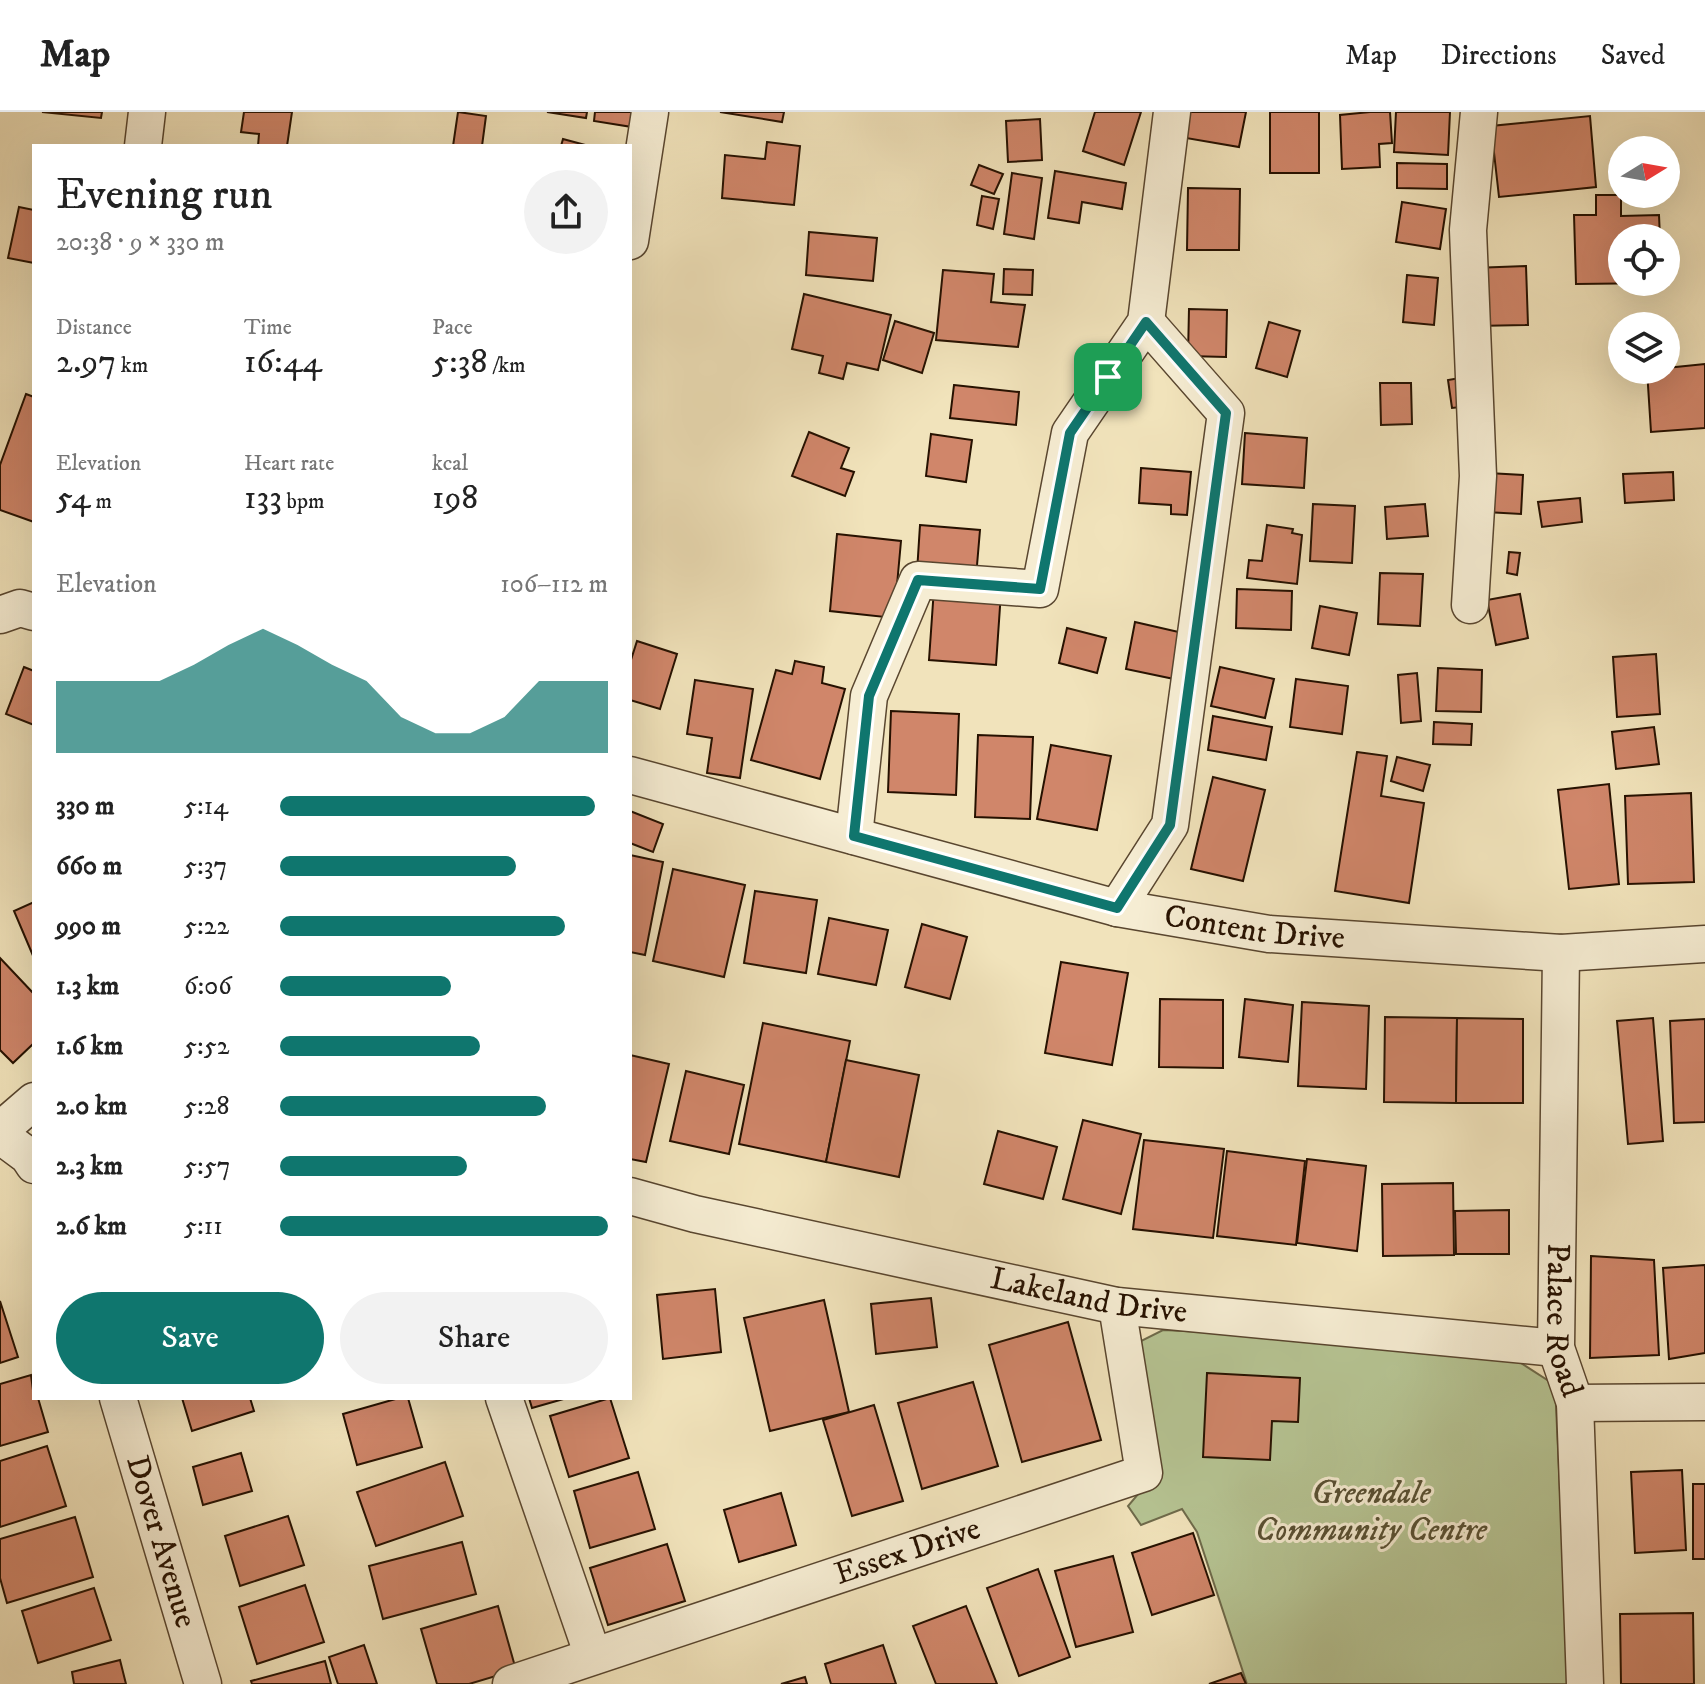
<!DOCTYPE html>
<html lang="en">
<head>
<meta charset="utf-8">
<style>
  body { margin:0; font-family:"IM FELL DW Pica",serif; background:#f2f2f2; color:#222; height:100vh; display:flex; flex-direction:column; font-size:30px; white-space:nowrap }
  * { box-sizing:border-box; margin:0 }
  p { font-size:26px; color:#767676 }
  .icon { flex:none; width:44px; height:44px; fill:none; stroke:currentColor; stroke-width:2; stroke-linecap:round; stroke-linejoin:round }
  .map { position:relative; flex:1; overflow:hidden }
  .side { position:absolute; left:32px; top:32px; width:600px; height:1256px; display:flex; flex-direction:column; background:#fff; border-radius:0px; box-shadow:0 8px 32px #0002 }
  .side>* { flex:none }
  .needle { width:52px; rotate:79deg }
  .tools { position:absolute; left:1608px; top:24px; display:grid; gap:16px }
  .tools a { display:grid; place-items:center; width:72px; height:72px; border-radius:50%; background:#fff; box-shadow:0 8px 32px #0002; font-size:40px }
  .pin { position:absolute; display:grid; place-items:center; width:68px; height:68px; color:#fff; margin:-34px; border-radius:16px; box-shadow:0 4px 12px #0006 }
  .round { display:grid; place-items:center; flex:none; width:84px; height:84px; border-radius:42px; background:#f2f2f2 }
  .summary { display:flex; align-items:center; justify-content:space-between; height:136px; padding:0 24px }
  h1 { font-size:44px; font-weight:600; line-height:60px }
  .metrics { display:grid; grid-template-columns:repeat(3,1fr); gap:12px; height:136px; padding:8px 24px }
  .metrics div { display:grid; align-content:center }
  .metrics b { font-size:34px; font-weight:600 }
  .metrics small { font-size:22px; font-weight:400 }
  .metrics p { font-size:22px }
  .chart { height:224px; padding:16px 24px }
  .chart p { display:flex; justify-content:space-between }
  .chart svg { width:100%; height:144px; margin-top:8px; fill:#0f766e; opacity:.7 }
  .button { display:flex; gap:16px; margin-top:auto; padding:16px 24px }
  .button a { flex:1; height:92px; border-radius:48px; background:#0f766e; color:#fff; font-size:32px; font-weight:600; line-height:92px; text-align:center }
  .button a+a { background:#f2f2f2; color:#222 }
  ul { padding:0 24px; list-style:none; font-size:26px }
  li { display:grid; grid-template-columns:128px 96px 1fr; align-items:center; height:60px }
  li i { height:20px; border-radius:10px; background:#0f766e }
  header { display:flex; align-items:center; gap:48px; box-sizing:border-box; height:112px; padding:0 40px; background:#fff; border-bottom:2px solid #e0e0e0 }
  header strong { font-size:38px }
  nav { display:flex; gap:44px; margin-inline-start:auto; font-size:28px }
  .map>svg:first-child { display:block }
  .green { fill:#b6c493; stroke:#6e6a4a; stroke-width:2 }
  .building { fill:#d0866a; stroke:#261100; stroke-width:2 }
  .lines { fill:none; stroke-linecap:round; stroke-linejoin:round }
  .street-casing { stroke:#59462f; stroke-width:39 }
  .street { stroke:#f6edd3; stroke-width:36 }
  .route-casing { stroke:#fff; stroke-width:16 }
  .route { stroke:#0f766e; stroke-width:10 }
  .labels { text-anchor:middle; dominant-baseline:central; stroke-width:6; stroke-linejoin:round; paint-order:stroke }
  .street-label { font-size:32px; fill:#261100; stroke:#f6edd3 }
  .park-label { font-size:32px; font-style:italic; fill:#585033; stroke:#f6edd3 }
</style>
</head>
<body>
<header>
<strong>Map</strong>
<nav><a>Map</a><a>Directions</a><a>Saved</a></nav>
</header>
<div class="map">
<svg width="1705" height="1572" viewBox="0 0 1705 1572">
  <rect width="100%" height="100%" fill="#f1e3bb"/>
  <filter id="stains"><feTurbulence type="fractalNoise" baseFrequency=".0025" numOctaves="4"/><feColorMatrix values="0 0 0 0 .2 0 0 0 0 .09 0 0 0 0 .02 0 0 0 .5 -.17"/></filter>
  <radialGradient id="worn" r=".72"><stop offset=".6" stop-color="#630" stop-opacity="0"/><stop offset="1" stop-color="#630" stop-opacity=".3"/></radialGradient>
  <path class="green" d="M1163 1218 1362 1227 1504 1240 1555 1273 1569 1572H1247L1197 1420 1182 1397 1141 1413 1128 1394 1156 1361 1139 1230Z"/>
  <g class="building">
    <path d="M42 0H102L101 6Z"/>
    <path d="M244 0H292L287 34H258L259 22 241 20Z"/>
    <path d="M458 0 486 4 482 34H453Z"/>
    <path d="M547 0H587L586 6Z"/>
    <path d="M595 0H634L632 15 594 9Z"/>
    <path d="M720 0H784L782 10Z"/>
    <path d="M1095 0H1141L1124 53 1083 39Z"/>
    <path d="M1190 0H1246L1239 35 1186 26Z"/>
    <rect x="1270" y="0" width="49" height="61"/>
    <path d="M1370 0H1390L1392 31 1379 32 1380 55 1342 57 1340 3Z"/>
    <path d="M1396 0H1450L1448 43 1394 40Z"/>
    <path d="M1590 4 1596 75 1499 85 1491 14Z"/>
    <path d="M1040 7 1042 48 1008 50 1006 9Z"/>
    <path d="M563 27 589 34H561Z"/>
    <path d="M767 30 800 34 794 93 722 86 725 43 765 47Z"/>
    <path d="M1397 51 1447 52V77L1397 76Z"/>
    <path d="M979 53 1003 62 994 82 971 73Z"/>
    <path d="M1055 59 1126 71 1122 97 1082 90 1079 111 1048 106Z"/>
    <path d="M1012 61 1042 66 1034 127 1004 122Z"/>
    <path d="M1188 76 1240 77 1239 138H1187Z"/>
    <path d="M1596 83H1621V104L1659 103 1660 126H1622V170L1661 171 1576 172 1574 103H1596Z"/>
    <path d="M982 84 999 87 993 117 977 113Z"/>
    <path d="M1402 90 1446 97 1440 137 1396 130Z"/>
    <path d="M19 95 34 98V151L8 146Z"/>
    <path d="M809 120 877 126 873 169 806 163Z"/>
    <path d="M1526 154 1528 213 1475 214 1473 156Z"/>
    <path d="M1004 157 1033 158 1032 183 1003 182Z"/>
    <path d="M943 158 994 162 991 190 1025 193 1018 235 936 228Z"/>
    <path d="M1407 163 1438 166 1434 213 1403 210Z"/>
    <path d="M804 182 891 203 878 258 847 251 843 267 819 261 823 244 792 237Z"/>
    <path d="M1189 197 1227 198 1226 245 1188 244Z"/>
    <path d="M895 209 934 221 922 261 883 248Z"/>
    <path d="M1269 210 1300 219 1287 265 1256 256Z"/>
    <path d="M1705 252V316L1651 320 1647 258Z"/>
    <path d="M1466 265 1470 294 1452 296 1448 268Z"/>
    <path d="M1380 271H1411L1412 312 1381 313Z"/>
    <path d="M954 273 1019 280 1016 313 950 306Z"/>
    <path d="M26 282 34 285V410L0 398V353Z"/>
    <path d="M809 320 849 336 841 356 854 360 845 384 792 364Z"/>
    <path d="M1245 321 1307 326 1304 376 1242 372Z"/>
    <path d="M931 322 972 328 966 370 926 364Z"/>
    <path d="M1141 356 1191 360 1187 403 1171 402V393L1139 391Z"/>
    <path d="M1673 360 1674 388 1625 391 1623 362Z"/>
    <path d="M1488 361 1523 363 1521 402 1486 400Z"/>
    <path d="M1580 386 1582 410 1542 415 1538 390Z"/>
    <path d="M1313 392 1355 394 1352 451 1310 449Z"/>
    <path d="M1425 392 1428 424 1387 427 1385 395Z"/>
    <path d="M920 413 980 418 976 465 917 460Z"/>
    <path d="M1267 413 1293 417 1292 421 1302 423 1297 472 1247 466 1249 448 1262 449Z"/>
    <path d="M837 422 901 429 894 506 830 499Z"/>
    <path d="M1509 440 1520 441 1517 463 1507 461Z"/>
    <path d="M1380 461 1423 462 1420 514 1378 512Z"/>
    <path d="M934 476 1001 480 996 553 929 548Z"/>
    <path d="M1237 477 1292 479 1291 518 1236 516Z"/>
    <path d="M1520 482 1528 526 1496 533 1487 488Z"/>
    <path d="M1320 494 1357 501 1349 543 1312 536Z"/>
    <path d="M1135 510 1183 521 1174 567 1126 557Z"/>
    <path d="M1067 516 1106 526 1097 561 1059 551Z"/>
    <path d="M637 529 677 542 660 597 630 588V551Z"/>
    <path d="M1656 542 1660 602 1617 605 1613 545Z"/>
    <path d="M795 549 824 555 822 571 845 577 820 667 751 648 776 558 792 562Z"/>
    <path d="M24 555 34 559V613L6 602Z"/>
    <path d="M1220 555 1274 567 1265 606 1211 594Z"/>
    <path d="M1438 556 1482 558 1481 600 1436 599Z"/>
    <path d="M1417 561 1421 609 1401 611 1398 563Z"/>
    <path d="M1296 567 1348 574 1342 622 1290 615Z"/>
    <path d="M695 568 753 577 740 666 707 661 712 626 687 622Z"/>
    <path d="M891 599 959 602 956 683 888 680Z"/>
    <path d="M1213 604 1272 615 1266 648 1208 638Z"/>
    <path d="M1434 610 1472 612 1471 633 1433 632Z"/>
    <path d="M1654 615 1659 652 1616 657 1612 620Z"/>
    <path d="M978 623 1033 625 1030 707 975 705Z"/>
    <path d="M1051 633 1111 644 1097 718 1037 707Z"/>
    <path d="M1357 640 1387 644 1381 684 1424 691 1409 791 1335 779Z"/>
    <path d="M1397 645 1430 653 1423 679 1391 669Z"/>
    <path d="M1213 665 1265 678 1243 769 1191 757Z"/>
    <path d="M1609 672 1619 772 1569 777 1558 678Z"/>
    <path d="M1691 681 1694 770 1628 772 1625 684Z"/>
    <path d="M630 699 663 712 653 740 630 731Z"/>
    <path d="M630 743 663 750 645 843 630 840Z"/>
    <path d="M673 757 745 773 724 865 653 849Z"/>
    <path d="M755 779 817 788 806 861 744 851Z"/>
    <path d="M34 790V846L14 799Z"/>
    <path d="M829 806 888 818 876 873 818 862Z"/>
    <path d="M922 812 967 825 950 887 905 875Z"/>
    <path d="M0 846 34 882V931L13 951 0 938Z"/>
    <path d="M1061 850 1128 861 1112 953 1045 941Z"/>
    <path d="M1160 887 1223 888V956L1159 955Z"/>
    <path d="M1245 887 1293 893 1288 950 1239 945Z"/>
    <path d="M1302 890 1369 894 1366 977 1298 974Z"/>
    <path d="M1385 905 1457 906 1456 991 1384 990Z"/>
    <path d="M1457 906 1523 907V991H1456Z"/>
    <path d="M1653 906 1663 1029 1628 1032 1617 909Z"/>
    <path d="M1705 907V1010L1674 1011 1670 909Z"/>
    <path d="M763 911 850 929 826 1050 739 1032Z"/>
    <path d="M630 943 669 952 646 1050 630 1047Z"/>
    <path d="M846 948 919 963 899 1065 826 1050Z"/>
    <path d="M686 959 744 973 729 1042 670 1029Z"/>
    <path d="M1083 1008 1141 1022 1121 1102 1063 1087Z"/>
    <path d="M998 1019 1057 1035 1043 1087 984 1072Z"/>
    <path d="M1144 1028 1224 1037 1213 1126 1133 1117Z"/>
    <path d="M1227 1039 1305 1049 1296 1133 1217 1124Z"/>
    <path d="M1307 1047 1366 1054 1357 1139 1297 1131Z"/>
    <path d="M1453 1071 1454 1143 1383 1144 1382 1072Z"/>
    <path d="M1509 1098V1142H1456L1455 1099Z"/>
    <path d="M1591 1144 1654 1148 1659 1243 1590 1246Z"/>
    <path d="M1705 1153V1241L1669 1247 1663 1156Z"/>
    <path d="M715 1177 721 1240 663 1247 657 1183Z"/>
    <path d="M931 1186 937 1235 876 1242 871 1192Z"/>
    <path d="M824 1188 849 1300 770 1319 744 1206Z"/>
    <path d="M0 1189 18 1245 0 1251Z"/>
    <path d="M1068 1210 1101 1328 1022 1350 989 1233Z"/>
    <path d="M1207 1261 1300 1266 1298 1310 1272 1309 1270 1348 1203 1345Z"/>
    <path d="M31 1263 34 1286H38L48 1320 0 1334V1272Z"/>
    <path d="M973 1270 998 1354 922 1377 898 1291Z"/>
    <path d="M182 1286H250L254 1299 192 1319Z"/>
    <path d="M399 1286H408L422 1335 357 1353 343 1302Z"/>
    <path d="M529 1286H567L532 1296Z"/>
    <path d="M610 1286 629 1346 569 1365 550 1304Z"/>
    <path d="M874 1293 903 1389 852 1404 823 1308Z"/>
    <path d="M47 1334 66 1394 0 1415V1349Z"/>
    <path d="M241 1341 252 1379 203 1393 193 1355Z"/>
    <path d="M445 1350 463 1404 376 1434 357 1380Z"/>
    <path d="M1682 1358 1686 1438 1635 1441 1631 1360Z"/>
    <path d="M638 1360 655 1417 590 1436 574 1379Z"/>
    <rect x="1693" y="1372" width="12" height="75"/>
    <path d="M781 1381 796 1433 739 1450 724 1398Z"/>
    <path d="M288 1404 304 1453 240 1474 225 1424Z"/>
    <path d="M75 1405 93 1465 7 1491 0 1466V1427Z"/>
    <path d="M1193 1421 1214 1483 1152 1503 1132 1441Z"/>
    <path d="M462 1430 476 1482 383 1507 369 1454Z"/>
    <path d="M667 1432 685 1489 608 1513 590 1456Z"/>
    <path d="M1113 1444 1133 1520 1076 1535 1055 1459Z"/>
    <path d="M1038 1457 1070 1545 1019 1564 987 1476Z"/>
    <path d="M305 1473 324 1530 257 1552 239 1495Z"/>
    <path d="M94 1476 111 1528 38 1551 22 1499Z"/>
    <path d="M498 1494 516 1558 469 1572H437L421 1517Z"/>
    <path d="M966 1494 997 1572H936L913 1514Z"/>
    <path d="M1693 1501 1694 1572H1621L1620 1502Z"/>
    <path d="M364 1533 377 1572H338L329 1545Z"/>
    <path d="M883 1533 896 1572H831L825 1552Z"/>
    <path d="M120 1548 126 1572H74L72 1560Z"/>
    <path d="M325 1549 331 1572H252L251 1569Z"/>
    <path d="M1241 1561 1246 1572H1209Z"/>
    <path d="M805 1565 807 1572H781Z"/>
  </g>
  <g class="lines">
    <g class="street-casing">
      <g id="street">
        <path d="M143 34 147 0"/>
        <path d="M630 129 650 0"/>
        <path d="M1470 493 1478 364 1468 118 1479 0"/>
        <path d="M0 503 20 496 34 500"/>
        <path id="s1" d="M630 663 1117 796 1269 822 1561 841 1705 832"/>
        <path d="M854 724 869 584 918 468 1040 477 1070 321 1146 210 1172 0"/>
        <path d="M1117 796 1170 713 1226 301 1146 210"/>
        <path id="s2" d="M1561 841 1556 1236 1575 1291 1585 1572"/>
        <path d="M0 1024 12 1008 34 989"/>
        <path d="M1 1024 28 1044 34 1053"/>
        <path id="s3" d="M630 1084 695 1102 1117 1194 1556 1236"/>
        <path id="s4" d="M118 1286 203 1572"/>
        <path d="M504 1286 593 1544"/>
        <path d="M1575 1291 1705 1290"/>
        <path id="s5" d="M511 1572 1144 1361 1117 1194"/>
      </g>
    </g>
    <use href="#street" class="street"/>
  </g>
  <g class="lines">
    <g class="route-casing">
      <path id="route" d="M1146 210 1226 301 1170 713 1117 796 854 724 869 584 918 468 1040 477 1070 321Z"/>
    </g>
    <use href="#route" class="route"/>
  </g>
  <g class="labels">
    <g class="street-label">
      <text stroke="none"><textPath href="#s1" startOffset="644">Content Drive</textPath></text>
      <text stroke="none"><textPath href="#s3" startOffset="470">Lakeland Drive</textPath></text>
      <text stroke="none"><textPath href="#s2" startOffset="368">Palace Road</textPath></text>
      <text stroke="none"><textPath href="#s4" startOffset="150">Dover Avenue</textPath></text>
      <text stroke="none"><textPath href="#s5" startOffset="418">Essex Drive</textPath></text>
    </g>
    <g class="park-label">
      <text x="1371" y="1382">Greendale<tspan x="1371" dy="37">Community Centre</tspan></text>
    </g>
  </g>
  <rect width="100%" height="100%" filter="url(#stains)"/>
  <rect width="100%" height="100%" fill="url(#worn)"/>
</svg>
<div class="tools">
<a><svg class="needle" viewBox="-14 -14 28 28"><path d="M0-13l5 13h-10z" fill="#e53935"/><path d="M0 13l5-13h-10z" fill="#767676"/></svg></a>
<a><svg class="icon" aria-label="locate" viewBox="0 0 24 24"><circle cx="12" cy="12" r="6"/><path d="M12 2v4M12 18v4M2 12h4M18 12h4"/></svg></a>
<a><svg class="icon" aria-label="layers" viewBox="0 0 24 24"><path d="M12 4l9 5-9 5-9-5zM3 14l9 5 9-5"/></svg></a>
</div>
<div class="pin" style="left:1108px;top:265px;background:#1e9e55"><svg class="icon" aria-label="arrive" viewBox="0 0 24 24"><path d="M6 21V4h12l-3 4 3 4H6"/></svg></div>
<section class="side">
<div class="summary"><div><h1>Evening run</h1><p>20:38 · 9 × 330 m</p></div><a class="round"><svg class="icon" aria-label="share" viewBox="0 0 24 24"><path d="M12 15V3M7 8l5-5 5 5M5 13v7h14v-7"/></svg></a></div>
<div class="metrics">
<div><p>Distance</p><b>2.97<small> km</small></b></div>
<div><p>Time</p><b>16:44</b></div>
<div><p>Pace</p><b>5:38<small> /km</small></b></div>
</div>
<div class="metrics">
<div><p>Elevation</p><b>54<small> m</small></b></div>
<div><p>Heart rate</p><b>133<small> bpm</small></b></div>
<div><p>kcal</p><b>198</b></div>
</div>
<div class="chart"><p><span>Elevation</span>106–112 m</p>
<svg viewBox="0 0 160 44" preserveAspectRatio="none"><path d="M0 44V22L10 22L20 22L30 22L40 17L50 11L60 6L70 11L80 17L90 22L100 33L110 38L120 38L130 33L140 22L150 22L160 22V44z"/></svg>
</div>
<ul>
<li><b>330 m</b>5:14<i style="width:96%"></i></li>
<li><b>660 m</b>5:37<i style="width:72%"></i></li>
<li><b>990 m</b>5:22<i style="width:87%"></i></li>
<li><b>1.3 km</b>6:06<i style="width:52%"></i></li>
<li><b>1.6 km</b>5:52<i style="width:61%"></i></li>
<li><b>2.0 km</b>5:28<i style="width:81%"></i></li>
<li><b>2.3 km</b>5:57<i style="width:57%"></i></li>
<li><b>2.6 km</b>5:11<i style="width:100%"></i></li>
</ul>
<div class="button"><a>Save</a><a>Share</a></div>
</section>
</div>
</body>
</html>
